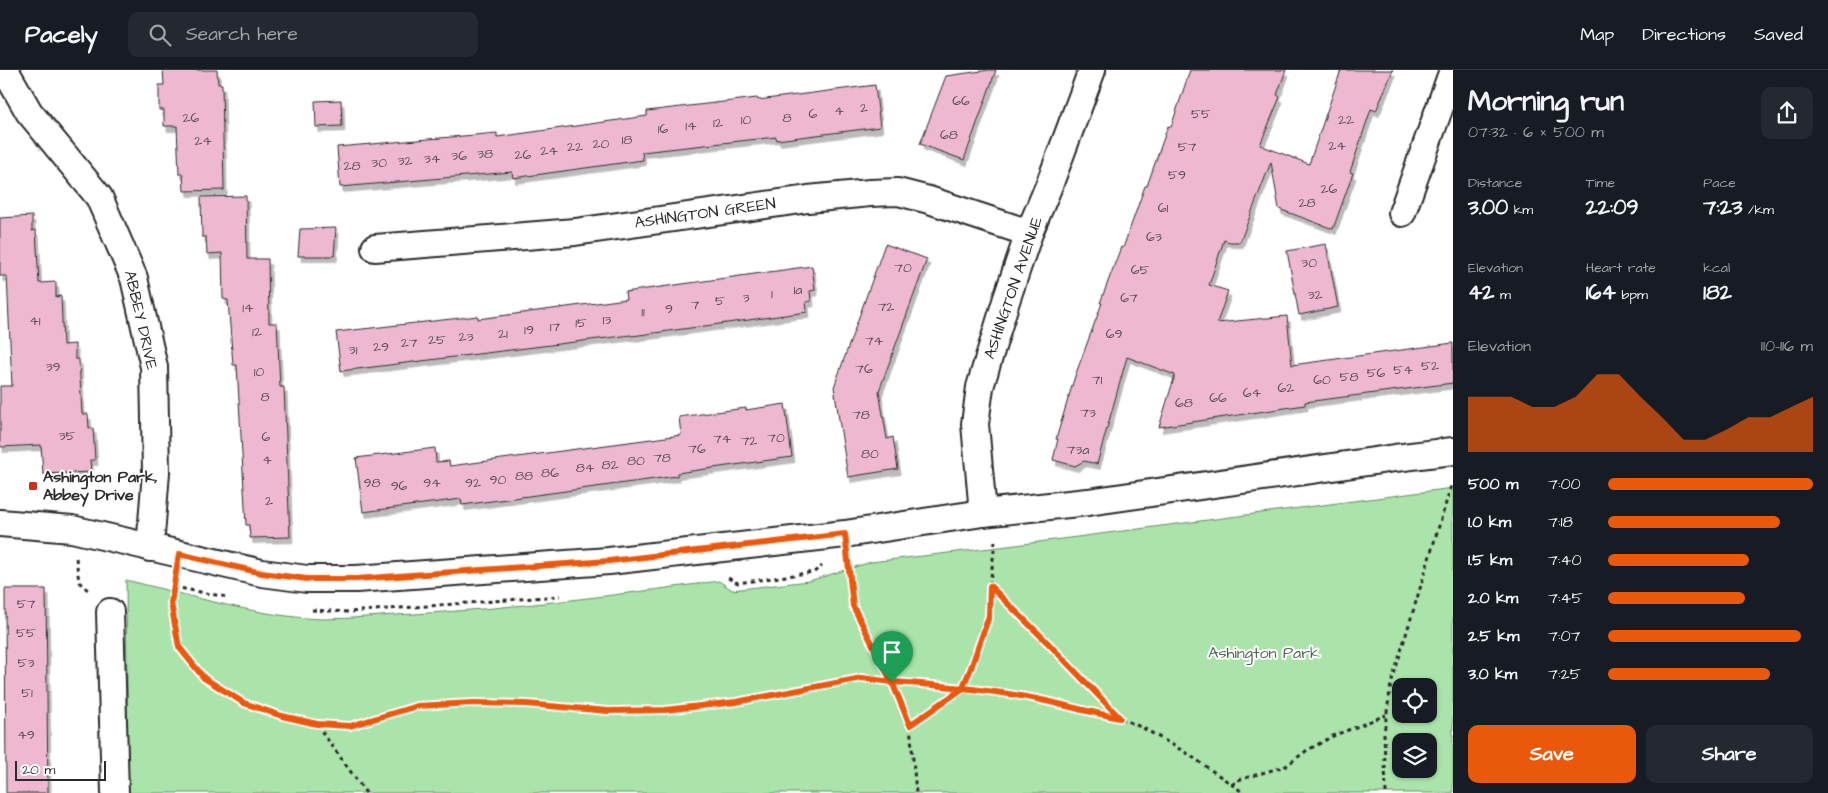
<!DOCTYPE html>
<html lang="en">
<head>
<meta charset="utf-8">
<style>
  body { margin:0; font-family:"Architects Daughter",sans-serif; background:#242831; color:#f1f3f6; height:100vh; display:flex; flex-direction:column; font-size:19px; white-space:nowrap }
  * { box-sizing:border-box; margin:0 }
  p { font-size:16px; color:#9ea1a6 }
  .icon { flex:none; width:28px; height:28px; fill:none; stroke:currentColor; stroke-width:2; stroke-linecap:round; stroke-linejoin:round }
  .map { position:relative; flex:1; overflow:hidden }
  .sheet { display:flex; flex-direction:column; background:#171b24; width:375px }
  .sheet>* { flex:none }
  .buttons { position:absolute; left:1392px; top:608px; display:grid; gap:10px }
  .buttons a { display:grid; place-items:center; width:45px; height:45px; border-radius:10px; background:#171b24; box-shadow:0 1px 4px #0004; font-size:25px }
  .scale { position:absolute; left:15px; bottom:12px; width:91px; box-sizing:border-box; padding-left:5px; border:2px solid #2b2b2b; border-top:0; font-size:14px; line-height:18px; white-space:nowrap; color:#2b2b2b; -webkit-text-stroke:4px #fff; paint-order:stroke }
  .pin { position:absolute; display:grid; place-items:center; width:42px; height:42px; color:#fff; margin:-51px -21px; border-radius:50% 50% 50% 0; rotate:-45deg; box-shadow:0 0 5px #0007 }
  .pin .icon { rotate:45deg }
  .round { display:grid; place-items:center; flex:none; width:52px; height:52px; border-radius:10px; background:#242831 }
  .headline { display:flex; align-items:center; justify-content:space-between; height:85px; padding:0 15px }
  h1 { font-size:28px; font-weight:700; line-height:38px }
  .stats { display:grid; grid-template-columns:repeat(3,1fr); gap:8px; height:85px; padding:5px 15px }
  .stats div { display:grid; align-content:center }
  .stats b { font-size:21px; font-weight:700 }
  .stats small { font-size:14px; font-weight:400 }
  .stats p { font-size:14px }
  .chart { height:140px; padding:10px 15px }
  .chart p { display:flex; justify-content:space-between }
  .chart svg { width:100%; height:90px; margin-top:5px; fill:#ea580c; opacity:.7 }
  .button { display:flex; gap:10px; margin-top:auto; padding:10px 15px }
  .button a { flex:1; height:58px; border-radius:10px; background:#ea580c; color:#fff; font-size:20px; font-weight:700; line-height:58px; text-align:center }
  .button a+a { background:#242831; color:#f1f3f6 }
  ul { padding:0 15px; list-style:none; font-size:16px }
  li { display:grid; grid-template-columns:80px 60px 1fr; align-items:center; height:38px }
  li i { height:12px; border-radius:6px; background:#ea580c }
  header { display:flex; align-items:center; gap:30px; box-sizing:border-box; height:70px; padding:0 25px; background:#171b24; border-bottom:1px solid #363941 }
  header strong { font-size:24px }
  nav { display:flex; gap:28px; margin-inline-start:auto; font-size:18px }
  .search { width:350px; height:45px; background:#242831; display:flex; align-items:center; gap:12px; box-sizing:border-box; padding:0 18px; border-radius:10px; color:#9ea1a6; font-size:19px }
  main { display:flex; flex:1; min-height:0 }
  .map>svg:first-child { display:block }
  .green { fill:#aae4aa; stroke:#6a886a; fill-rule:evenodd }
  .building { fill:#eeb8d1; stroke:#2b2b2b; filter:url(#shadow) }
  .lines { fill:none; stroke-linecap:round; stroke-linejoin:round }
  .street-casing { stroke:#2b2b2b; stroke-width:30 }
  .path { stroke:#2b2b2b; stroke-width:3; stroke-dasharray:4 4; stroke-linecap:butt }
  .street { stroke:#fff; stroke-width:26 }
  .route-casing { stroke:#fff; stroke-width:10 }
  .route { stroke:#ea580c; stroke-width:6 }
  .poi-dot { fill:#c8321e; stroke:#fff; stroke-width:2 }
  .labels { text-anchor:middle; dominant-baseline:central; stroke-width:4; stroke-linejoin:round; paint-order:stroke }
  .number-label { font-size:14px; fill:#5c4e54 }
  .street-label { font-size:16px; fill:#2b2b2b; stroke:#fff }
  .poi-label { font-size:16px; font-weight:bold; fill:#2b2b2b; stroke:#fff; text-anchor:start }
  .park-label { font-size:16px; fill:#516251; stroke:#fff }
</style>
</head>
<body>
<header>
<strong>Pacely</strong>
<div class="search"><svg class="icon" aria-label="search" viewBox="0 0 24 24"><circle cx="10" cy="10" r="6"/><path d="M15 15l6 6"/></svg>Search here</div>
<nav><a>Map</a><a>Directions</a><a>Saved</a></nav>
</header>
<main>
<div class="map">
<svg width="1453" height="723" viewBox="0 0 1453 723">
  <defs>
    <filter id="shadow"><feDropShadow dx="3" dy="5.5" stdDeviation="0" flood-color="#0004"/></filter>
  </defs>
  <rect width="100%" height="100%" fill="#fff"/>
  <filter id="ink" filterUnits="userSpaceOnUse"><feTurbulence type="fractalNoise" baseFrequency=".02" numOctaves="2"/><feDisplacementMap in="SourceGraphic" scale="10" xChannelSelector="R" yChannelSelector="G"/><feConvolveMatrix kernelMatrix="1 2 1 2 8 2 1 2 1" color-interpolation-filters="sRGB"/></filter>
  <g filter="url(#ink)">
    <path class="green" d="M1453 418V723H128L126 510C189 525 259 547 323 549 353 549 384 545 414 544 516 538 617 525 719 511L732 520 809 511 871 492 1008 476ZM1401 616H1429V644H1401ZM1401 671H1429V699H1401Z"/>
    <g class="building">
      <path d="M163 0H217L218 14H222L224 120 184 121 183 104H179L177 56H164V40H159V15H164Z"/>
      <path d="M989 0H996L964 90 920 74 946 6Z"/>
      <path d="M1190 0H1286L1277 25 1280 27 1260 75 1309 94 1341 0H1393L1376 41 1371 39 1350 102 1353 103 1333 159 1279 139 1271 92 1240 172H1230L1224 170 1209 215 1228 221 1217 253 1287 246 1292 295 1453 273V313L1305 332V335L1159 357 1175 305 1127 287 1097 394 1084 391 1075 396 1053 390 1058 369H1056L1075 306 1102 233H1100L1121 177 1123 178 1145 116H1147L1168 56 1171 57Z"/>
      <path d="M875 15 880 57 777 70 776 67 642 82 643 90 513 108 512 102 340 117 337 77 497 63V67L647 46V41L757 28 758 30Z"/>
      <path d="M341 30 342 56 316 57 315 31Z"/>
      <path d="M246 126 247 189H268L269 253H277L280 317H284L290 467 250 468 249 455H246L237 295H233L228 230 223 229 222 183 207 184 206 167H202L201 127Z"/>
      <path d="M32 146V161L36 160 39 213 56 212V227L61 226 63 275 75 274V289H79L82 344H88L89 358H93L95 390H90L91 402 43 404 41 375 0 377V316H12L7 206H0V148Z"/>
      <path d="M336 158 334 186H298L300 159Z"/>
      <path d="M885 174 927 189 879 321 887 369 893 367 898 399 848 407 834 317Z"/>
      <path d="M1326 174 1338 237 1299 245 1287 181Z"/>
      <path d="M812 196 815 220 810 221 811 231 806 232 807 242 632 266 631 265 341 301 336 262 478 246V249L626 229 625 222Z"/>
      <path d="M785 334 792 387 677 403V406L462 435 461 429 363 442 356 388 435 378 436 392 449 391 450 396 681 365 679 347 746 338V340Z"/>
      <path d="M5 519H46L48 723H6Z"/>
    </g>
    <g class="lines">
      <g class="street-casing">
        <g id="street">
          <path d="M5 0 29 42 99 127 134 208 154 297 156 402 150 478"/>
          <path d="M1402 143 1453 0"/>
          <path d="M375 178 575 162 808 129 870 123 898 122 929 130 1029 163"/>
          <path d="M983 443 975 354 980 317 1006 231 1029 163 1050 113 1092 0"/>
          <path d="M0 453 72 459 262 503 307 509H356L609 491 845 464 983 443 1088 432 1395 388 1453 381"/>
          <path d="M110 542 115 723"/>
        </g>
      </g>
      <g class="path">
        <path d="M995 471 990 516 1119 647"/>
        <path d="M76 488 79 512 90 522"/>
        <path d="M848 492 853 536 892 612 910 655 916 723"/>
        <path d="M728 508 738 513 814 502 822 496"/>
        <path d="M174 515 171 533 179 577 204 608 244 633 282 646 317 654 350 656 417 636 473 633 526 634 607 641 665 640 736 632 862 608 998 622 1038 629 1120 648 1143 658 1188 684 1244 723"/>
        <path d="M174 517 227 527"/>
        <path d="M312 540 348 542 560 526"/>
        <path d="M317 655 366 723"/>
        <path d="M910 655 962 619 971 598 989 546 990 516"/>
        <path d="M1232 715 1238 710 1286 696 1306 681 1333 666 1386 645"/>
        <path d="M1386 723 1384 663 1391 614 1452 413"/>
      </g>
      <use href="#street" class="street"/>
    </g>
  </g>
  <g class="lines" filter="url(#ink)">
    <g class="route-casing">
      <path id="route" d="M892 612 862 608 736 632 665 640 608 641 526 634 473 633 417 636 350 656 317 654 282 646 244 633 204 608 179 577 171 533 179 484 262 503 307 509H356L609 491 845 464 853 536 892 612C939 615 992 620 1037 629 1065 635 1092 643 1120 648L1046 571 990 516 989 546 971 598 962 619 910 655 892 612"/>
    </g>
    <use href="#route" class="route"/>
  </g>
  <rect class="poi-dot" x="28" y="411" width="10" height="10" rx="2.5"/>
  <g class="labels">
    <g class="number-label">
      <text x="961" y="31">66</text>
      <text x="864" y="38">2</text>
      <text x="839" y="41">4</text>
      <text x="813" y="44">6</text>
      <text x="1201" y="44">55</text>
      <text x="191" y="48">26</text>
      <text x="787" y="48">8</text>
      <text x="746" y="50">10</text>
      <text x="1346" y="50">22</text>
      <text x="718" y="53">12</text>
      <text x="691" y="56">14</text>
      <text x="663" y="59">16</text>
      <text x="949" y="65">68</text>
      <text x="627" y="70">18</text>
      <text x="203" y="71">24</text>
      <text x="601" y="74">20</text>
      <text x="1337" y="76">24</text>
      <text x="575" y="77">22</text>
      <text x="1187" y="77">57</text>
      <text x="549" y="81">24</text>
      <text x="485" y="84">38</text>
      <text x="523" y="85">26</text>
      <text x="459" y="86">36</text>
      <text x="432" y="89">34</text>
      <text x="405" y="91">32</text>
      <text x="379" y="93">30</text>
      <text x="352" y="96">28</text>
      <text x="1177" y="105">59</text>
      <text x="1329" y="119">26</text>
      <text x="1307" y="133">28</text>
      <text x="1163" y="138">61</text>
      <text x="1154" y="167">63</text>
      <text x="1309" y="193">30</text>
      <text x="903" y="198">70</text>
      <text x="1140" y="200">65</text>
      <text x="798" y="220">1a</text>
      <text x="772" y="224">1</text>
      <text x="1315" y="225">32</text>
      <text x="746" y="228">3</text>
      <text x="1129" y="228">67</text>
      <text x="720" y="231">5</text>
      <text x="695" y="235">7</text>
      <text x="886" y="237">72</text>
      <text x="248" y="238">14</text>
      <text x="669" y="239">9</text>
      <text x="643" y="242">11</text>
      <text x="607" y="250">13</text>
      <text x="35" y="251">41</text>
      <text x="581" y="253">15</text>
      <text x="555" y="257">17</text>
      <text x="529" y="260">19</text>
      <text x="257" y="262">12</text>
      <text x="503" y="264">21</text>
      <text x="1114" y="264">69</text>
      <text x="466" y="267">23</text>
      <text x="437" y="270">25</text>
      <text x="874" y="271">74</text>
      <text x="409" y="273">27</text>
      <text x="381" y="277">29</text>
      <text x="353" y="280">31</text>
      <text x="1430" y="296">52</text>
      <text x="53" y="297">39</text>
      <text x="864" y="299">76</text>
      <text x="1403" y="300">54</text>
      <text x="259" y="302">10</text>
      <text x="1376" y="303">56</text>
      <text x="1349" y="307">58</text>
      <text x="1097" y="310">71</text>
      <text x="1322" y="310">60</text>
      <text x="1286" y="318">62</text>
      <text x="1252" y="323">64</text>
      <text x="265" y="327">8</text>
      <text x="1218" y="328">66</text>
      <text x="1184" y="333">68</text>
      <text x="1088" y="343">73</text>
      <text x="861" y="345">78</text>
      <text x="67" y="366">35</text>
      <text x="266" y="367">6</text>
      <text x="776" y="368">70</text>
      <text x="722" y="369">74</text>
      <text x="749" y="371">72</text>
      <text x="697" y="379">76</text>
      <text x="1078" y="380">73a</text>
      <text x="870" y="384">80</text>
      <text x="662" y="388">78</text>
      <text x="267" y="390">4</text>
      <text x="636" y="391">80</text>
      <text x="610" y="395">82</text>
      <text x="585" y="398">84</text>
      <text x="550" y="403">86</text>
      <text x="524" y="406">88</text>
      <text x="498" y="410">90</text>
      <text x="372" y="413">98</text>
      <text x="432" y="413">94</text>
      <text x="473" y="413">92</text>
      <text x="399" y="416">96</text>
      <text x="269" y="431">2</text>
      <text x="26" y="534">57</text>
      <text x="26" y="563">55</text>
      <text x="26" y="593">53</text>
      <text x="27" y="623">51</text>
      <text x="26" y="665">49</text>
    </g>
    <g class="street-label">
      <text transform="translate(705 143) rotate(-8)">ASHINGTON GREEN</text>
      <text transform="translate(1013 218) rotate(-71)">ASHINGTON AVENUE</text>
      <text transform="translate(141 250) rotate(77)">ABBEY DRIVE</text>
    </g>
    <g class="poi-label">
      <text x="43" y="407">Ashington Park,<tspan x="43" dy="18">Abbey Drive</tspan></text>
    </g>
    <g class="park-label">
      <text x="1264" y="583">Ashington Park</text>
    </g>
  </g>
</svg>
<div class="buttons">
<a><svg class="icon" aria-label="locate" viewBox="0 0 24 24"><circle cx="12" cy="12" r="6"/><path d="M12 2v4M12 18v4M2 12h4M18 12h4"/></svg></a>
<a><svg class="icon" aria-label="layers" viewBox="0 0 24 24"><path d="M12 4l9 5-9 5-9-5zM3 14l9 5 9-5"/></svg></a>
</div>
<div class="scale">20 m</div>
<div class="pin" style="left:892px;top:612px;background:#1e9e55"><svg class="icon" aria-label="arrive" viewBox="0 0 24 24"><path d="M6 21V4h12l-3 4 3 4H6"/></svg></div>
</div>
<section class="sheet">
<div class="headline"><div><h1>Morning run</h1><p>07:32 · 6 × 500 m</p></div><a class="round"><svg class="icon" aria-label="share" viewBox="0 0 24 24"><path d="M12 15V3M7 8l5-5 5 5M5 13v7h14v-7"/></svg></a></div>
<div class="stats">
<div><p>Distance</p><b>3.00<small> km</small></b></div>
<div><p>Time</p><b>22:09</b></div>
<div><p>Pace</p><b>7:23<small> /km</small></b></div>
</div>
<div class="stats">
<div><p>Elevation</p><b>42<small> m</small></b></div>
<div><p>Heart rate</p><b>164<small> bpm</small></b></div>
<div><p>kcal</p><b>182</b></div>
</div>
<div class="chart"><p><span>Elevation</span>110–116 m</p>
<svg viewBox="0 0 160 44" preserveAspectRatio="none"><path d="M0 44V17L10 17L20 17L30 22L40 22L50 17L60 6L70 6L80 17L90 27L100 38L110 38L120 33L130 27L140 27L150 22L160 17V44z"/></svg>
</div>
<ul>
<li><b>500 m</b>7:00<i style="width:100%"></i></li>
<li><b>1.0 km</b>7:18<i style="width:84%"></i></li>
<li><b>1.5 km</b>7:40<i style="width:69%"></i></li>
<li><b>2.0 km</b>7:45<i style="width:67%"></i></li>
<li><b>2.5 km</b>7:07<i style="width:94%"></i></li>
<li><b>3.0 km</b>7:25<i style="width:79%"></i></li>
</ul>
<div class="button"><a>Save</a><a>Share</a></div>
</section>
</main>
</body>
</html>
